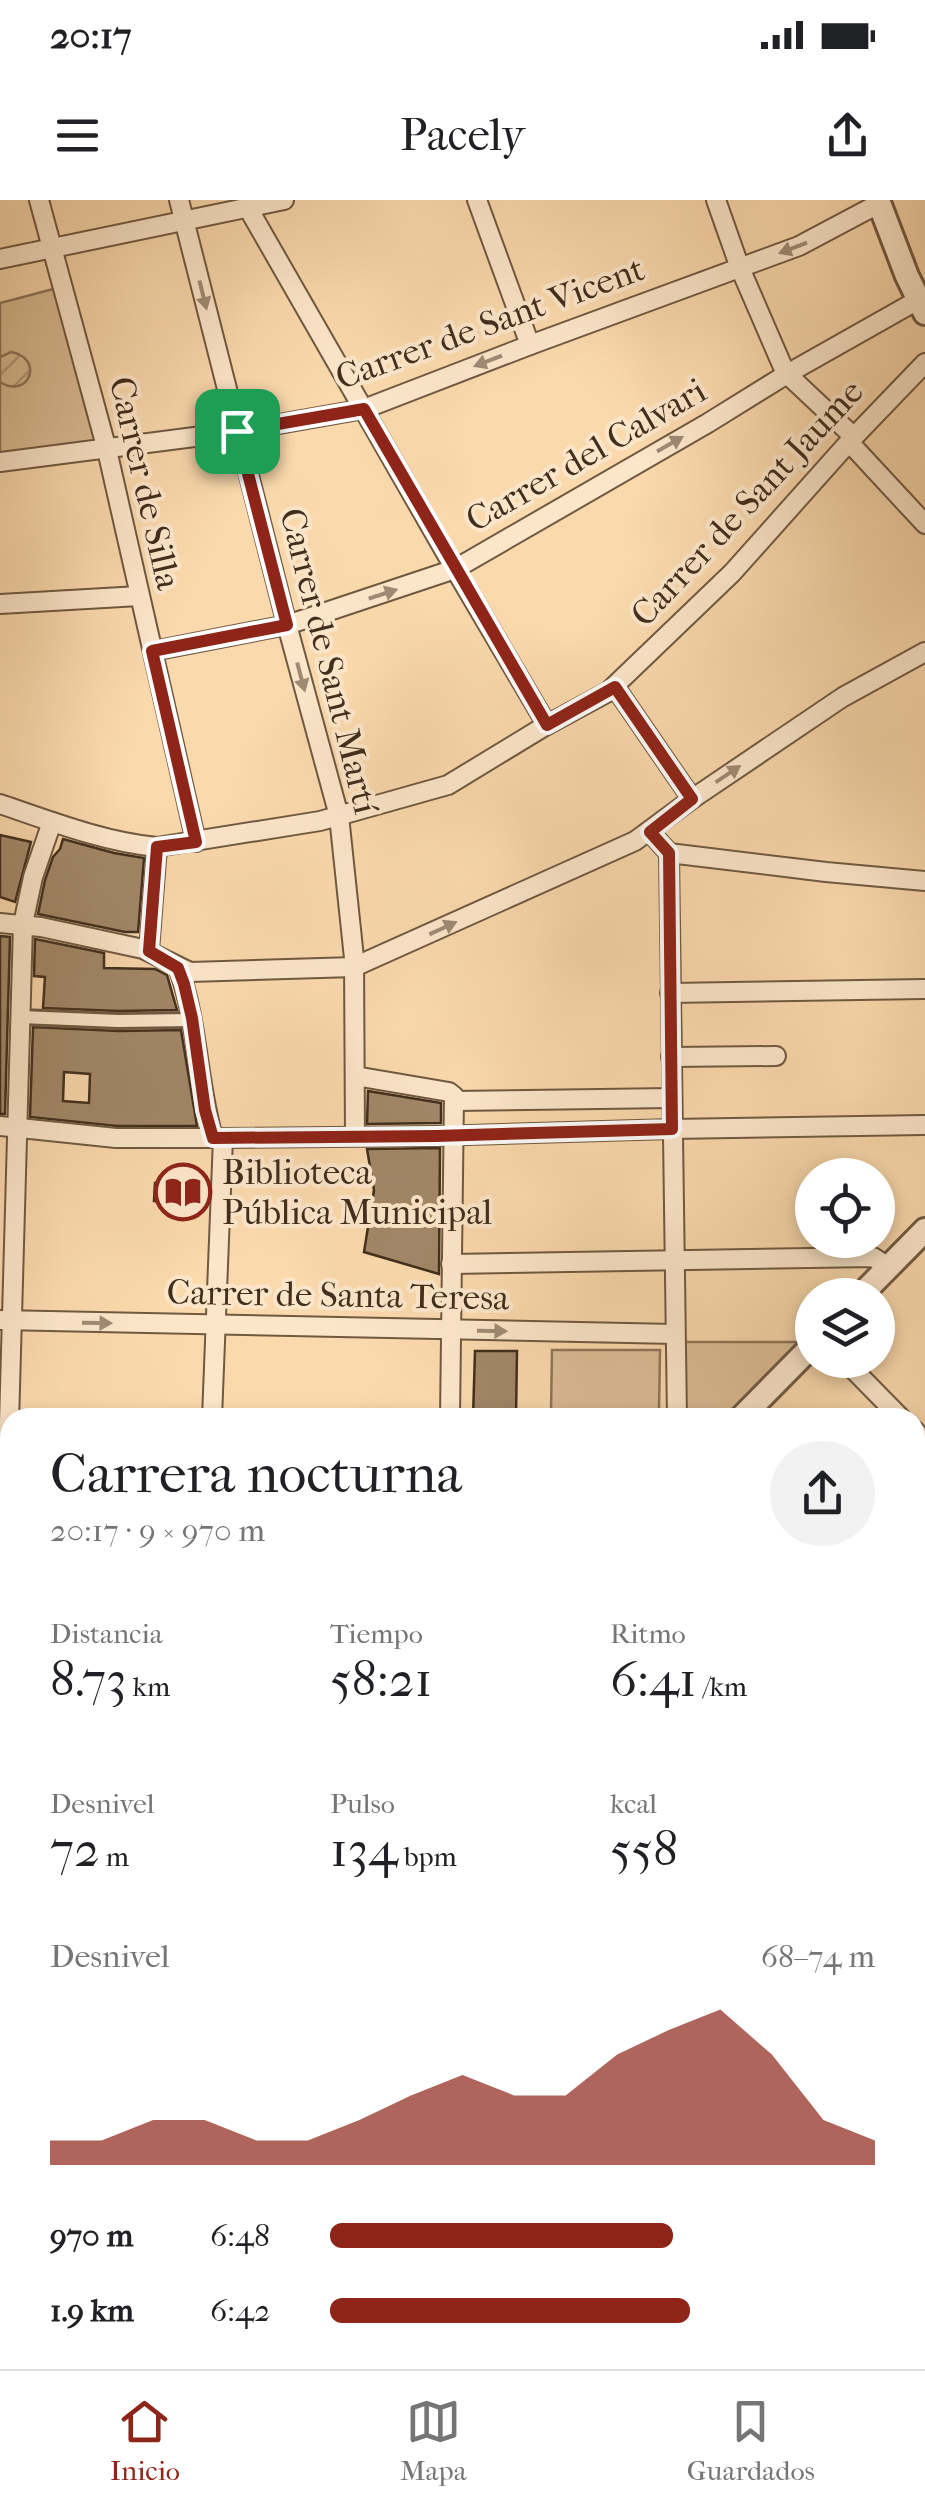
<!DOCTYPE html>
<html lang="es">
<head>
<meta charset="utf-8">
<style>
  body { margin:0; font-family:"IM FELL French Canon",serif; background:#f2f2f2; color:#202124; height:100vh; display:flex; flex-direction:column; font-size:38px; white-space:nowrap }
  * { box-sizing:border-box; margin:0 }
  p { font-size:32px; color:#757577 }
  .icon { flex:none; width:55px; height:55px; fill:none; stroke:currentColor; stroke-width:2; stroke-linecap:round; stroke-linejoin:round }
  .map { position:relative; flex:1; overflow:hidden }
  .details { position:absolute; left:0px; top:1208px; width:925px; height:962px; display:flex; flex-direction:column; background:#fff; border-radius:30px 30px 0 0; box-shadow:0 5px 15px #0003 }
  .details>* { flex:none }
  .controls { position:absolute; left:795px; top:958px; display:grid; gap:20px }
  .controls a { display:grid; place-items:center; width:100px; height:100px; border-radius:50%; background:#fff; box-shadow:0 5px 15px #0003; font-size:50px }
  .pin { position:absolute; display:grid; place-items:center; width:85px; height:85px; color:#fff; margin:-42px; border-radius:20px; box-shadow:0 5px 15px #0006 }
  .round { display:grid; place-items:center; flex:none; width:105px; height:105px; border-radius:52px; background:#f2f2f2 }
  .summary { display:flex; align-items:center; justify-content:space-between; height:170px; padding:0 50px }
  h1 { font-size:55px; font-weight:600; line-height:75px }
  .figures { display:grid; grid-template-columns:repeat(3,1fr); gap:15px; height:170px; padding:10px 50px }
  .figures div { display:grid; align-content:center }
  .figures b { font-size:50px; font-weight:600 }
  .figures small { font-size:28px; font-weight:400 }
  .figures p { font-size:28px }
  .chart { height:280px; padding:20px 50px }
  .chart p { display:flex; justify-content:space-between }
  .chart svg { width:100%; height:180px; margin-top:10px; fill:#8f2418; opacity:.7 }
  ul { padding:0 50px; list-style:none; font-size:32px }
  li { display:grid; grid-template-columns:160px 120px 1fr; align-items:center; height:75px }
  li i { height:25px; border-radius:12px; background:#8f2418 }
  .status { display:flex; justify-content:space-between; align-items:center; height:70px; padding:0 50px; background:#fff; direction:ltr }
  .status svg { height:28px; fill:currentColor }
  header { display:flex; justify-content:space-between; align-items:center; height:130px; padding:0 50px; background:#fff; font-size:45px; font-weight:600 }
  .tab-bar { display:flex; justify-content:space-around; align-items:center; height:140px; border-top:2px solid #e0e0e0; background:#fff; font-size:28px; color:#757577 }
  .tab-bar a { display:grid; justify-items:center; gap:5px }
  .tab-bar .on { color:#8f2418 }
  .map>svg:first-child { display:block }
  .green { fill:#dbbc95; stroke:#8e7559; stroke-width:2.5 }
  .garden { fill:url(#garden-furrows); stroke:#8e7559; stroke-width:2.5 }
  .water { fill:url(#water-waves); stroke:#8b7256; stroke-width:2.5 }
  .building { fill:#a28768; stroke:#422e1d; stroke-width:2.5; fill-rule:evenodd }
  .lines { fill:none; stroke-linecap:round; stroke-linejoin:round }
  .service-casing { stroke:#705941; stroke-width:14 }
  .pedestrian-casing { stroke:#705941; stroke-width:18 }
  .minor-casing { stroke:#705941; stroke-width:22 }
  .tertiary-casing { stroke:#705941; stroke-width:28 }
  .motorway-casing { stroke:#422e1d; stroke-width:35 }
  .service { stroke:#fce6ca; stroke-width:9 }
  .pedestrian { stroke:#fce6ca; stroke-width:12 }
  .minor { stroke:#fce6ca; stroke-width:18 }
  .tertiary { stroke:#fce6ca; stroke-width:22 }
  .motorway { stroke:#fad9ad; stroke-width:30 }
  .oneway { fill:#9f8a74 }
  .route-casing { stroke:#fff; stroke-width:20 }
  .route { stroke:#8f2418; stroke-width:12 }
  .labels { text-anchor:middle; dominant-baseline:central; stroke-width:8; stroke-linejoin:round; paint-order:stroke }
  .street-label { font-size:35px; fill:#422e1d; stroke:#fce6ca }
  .poi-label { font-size:35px; fill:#422e1d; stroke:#fce6ca; text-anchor:start }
</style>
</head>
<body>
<div class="status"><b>20:17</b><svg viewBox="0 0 49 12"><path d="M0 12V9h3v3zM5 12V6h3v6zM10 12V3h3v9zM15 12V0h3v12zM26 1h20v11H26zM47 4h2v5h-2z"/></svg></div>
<header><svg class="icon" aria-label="menu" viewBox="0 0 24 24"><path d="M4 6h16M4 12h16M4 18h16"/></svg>Pacely<svg class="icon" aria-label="share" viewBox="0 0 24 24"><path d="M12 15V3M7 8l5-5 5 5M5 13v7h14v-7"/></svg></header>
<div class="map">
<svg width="925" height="2169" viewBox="0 0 925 2169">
  <defs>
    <pattern id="garden-furrows" width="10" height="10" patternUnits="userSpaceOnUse" patternTransform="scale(2.5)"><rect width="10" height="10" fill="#dbbc95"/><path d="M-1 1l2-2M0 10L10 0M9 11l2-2" fill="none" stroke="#b39979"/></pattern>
    <pattern id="water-waves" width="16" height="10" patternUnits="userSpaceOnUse" patternTransform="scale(2.5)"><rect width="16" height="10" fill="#bb9f7c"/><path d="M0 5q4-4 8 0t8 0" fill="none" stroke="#9a8265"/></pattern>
  </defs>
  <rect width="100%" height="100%" fill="#fad9ad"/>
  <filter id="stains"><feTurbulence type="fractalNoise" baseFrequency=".002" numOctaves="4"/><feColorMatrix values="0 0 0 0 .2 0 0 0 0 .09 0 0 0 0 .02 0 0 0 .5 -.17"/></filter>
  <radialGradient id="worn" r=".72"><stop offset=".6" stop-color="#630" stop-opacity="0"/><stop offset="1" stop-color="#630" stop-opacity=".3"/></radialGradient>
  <g class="green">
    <path d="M57 88 98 246 0 256V103Z"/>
    <path d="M684 1142H804L726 1218 685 1217Z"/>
    <path d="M552 1150H660L659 1212 551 1211Z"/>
  </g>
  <g class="garden">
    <path d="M11 152C45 158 29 200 0 182V157Z"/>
    <path d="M433 2160H509L510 2169H434Z"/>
  </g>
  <g class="water">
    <path d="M915 1829H925V1902L915 1903Z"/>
    <path d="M10 1918V1994L0 1996V1922Z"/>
  </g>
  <g class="building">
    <path d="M0 635 31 642 15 702 0 697Z"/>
    <path d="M63 639 114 653 144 658 138 732H125L38 714 45 680 53 657 60 649Z"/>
    <path d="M0 736 10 737 5 914H0Z"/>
    <path d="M35 739 104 753V768L155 769 167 775 177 810 118 811 43 808 45 777 34 776Z"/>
    <path d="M33 827 118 831 181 830 197 926H117L30 917ZM64 872 90 874 89 903 63 901Z"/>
    <path d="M368 891 441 903V923L367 924Z"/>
    <path d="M440 948 439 1074 364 1052 374 990 367 949Z"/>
    <path d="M155 983 209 984 208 1002 154 1001Z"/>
    <path d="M475 1151H517L516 1218H473Z"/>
  </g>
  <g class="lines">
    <g class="service-casing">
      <g id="service">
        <path d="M915 2027 925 2020"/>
        <path d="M724 2169 736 2160"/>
      </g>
    </g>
    <g class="pedestrian-casing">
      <path id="pedestrian" d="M21 817 118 821 192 820"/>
    </g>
    <g class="minor-casing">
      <g id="minor">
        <path d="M39 0 107 250 196 642"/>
        <path d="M179 0 287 425 339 616 354 758 355 936"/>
        <path d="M477 0 530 145"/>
        <path d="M716 0 740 68 782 165 787 174 854 237"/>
        <path d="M248 8 455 369 547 525"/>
        <path d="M0 59 284 0"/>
        <path d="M849 242 925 324"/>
        <path d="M0 262 233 232 364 209 530 145 799 46 880 3"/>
        <path d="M0 404 139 396"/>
        <path d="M153 451 287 425 455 369 708 223 787 174 918 100"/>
        <path d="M615 487 692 599"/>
        <path d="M0 604C50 621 104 642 157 647L320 621 448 585 545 526 608 492 732 373 849 242 925 163"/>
        <path d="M650 632 669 653 826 672 925 681"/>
        <path d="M669 653 677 1218"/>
        <path d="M0 723 41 727 143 749 190 772 354 767 635 641 692 599 843 497 925 452"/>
        <path d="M149 751 157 647"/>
        <path d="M178 767C198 822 197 881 213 937"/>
        <path d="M670 793 925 789"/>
        <path d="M671 857 776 856"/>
        <path d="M355 876 449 892 454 896 450 1218"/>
        <path d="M455 901 672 898"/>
        <path d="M0 926 116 938H223L436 936 672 929 925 925"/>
        <path d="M451 1064 873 1057 888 1067"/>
        <path d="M0 1120 675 1134"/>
        <path d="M844 1160 901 1218"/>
        <path d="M212 1218 223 938"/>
        <path d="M915 1231 925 1241"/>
        <path d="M915 1365 925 1355"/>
        <path d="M915 1518 925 1508"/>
        <path d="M7 1612 9 1478 6 1330 23 724 33 677 52 622"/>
        <path d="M915 1623H925"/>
        <path d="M915 1817 925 1816"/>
        <path d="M0 1913 10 1909"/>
      </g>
    </g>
    <g class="tertiary-casing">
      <g id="tertiary">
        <path d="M878 0 907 76 925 113"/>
        <path d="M861 1095 925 1030"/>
        <path d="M741 1218 812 1146"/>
        <path d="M0 1330H10"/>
      </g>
    </g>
    <g class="motorway-casing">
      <g id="motorway">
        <path d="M915 2085 925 2077"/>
        <path d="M915 2126 925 2118"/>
        <path d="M800 2169 812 2160"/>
        <path d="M855 2169 867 2160"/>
      </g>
    </g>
    <use href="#service" class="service"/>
    <use href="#pedestrian" class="pedestrian"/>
    <use href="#minor" class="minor"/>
    <use href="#tertiary" class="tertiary"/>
    <use href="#motorway" class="motorway"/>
  </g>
  <defs><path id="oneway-solid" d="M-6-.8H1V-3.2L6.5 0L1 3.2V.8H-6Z" transform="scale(2.5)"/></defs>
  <g class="oneway">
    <use href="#oneway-solid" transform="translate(793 48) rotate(159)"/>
    <use href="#oneway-solid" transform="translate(203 95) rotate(76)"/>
    <use href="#oneway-solid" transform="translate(488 161) rotate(159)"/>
    <use href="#oneway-solid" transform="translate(670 244) rotate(-30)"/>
    <use href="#oneway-solid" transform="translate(383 394) rotate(-18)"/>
    <use href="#oneway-solid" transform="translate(301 477) rotate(75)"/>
    <use href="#oneway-solid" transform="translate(728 574) rotate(-34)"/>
    <use href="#oneway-solid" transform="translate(443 728) rotate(-25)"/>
    <use href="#oneway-solid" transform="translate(97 1123) rotate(1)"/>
    <use href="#oneway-solid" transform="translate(492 1131) rotate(1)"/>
  </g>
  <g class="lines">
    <g class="route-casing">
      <path id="route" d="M364 209 547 525 615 487 692 599 650 632 669 653 672 929 436 936 213 938 205 910 192 818 184 784 178 768 149 751 157 647 196 642 152 451 287 425 237 231Z"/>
    </g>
    <use href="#route" class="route"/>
  </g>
  <defs>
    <g id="library-ring" transform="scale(2.875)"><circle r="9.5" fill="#fce6ca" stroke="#8f2418" stroke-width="1.5"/><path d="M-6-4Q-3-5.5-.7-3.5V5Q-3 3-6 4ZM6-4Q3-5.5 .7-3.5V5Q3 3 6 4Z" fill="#8f2418"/></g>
  </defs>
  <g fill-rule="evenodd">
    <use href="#library-ring" x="183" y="992"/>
  </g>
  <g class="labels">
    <g class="street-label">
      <text transform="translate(490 123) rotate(-20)">Carrer de Sant Vicent</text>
      <text transform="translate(586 255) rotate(-30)">Carrer del Calvari</text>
      <text transform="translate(145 283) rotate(77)">Carrer de Silla</text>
      <text transform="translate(747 303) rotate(-47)">Carrer de Sant Jaume</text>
      <text transform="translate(329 461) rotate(76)">Carrer de Sant Martí</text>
      <text transform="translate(338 1095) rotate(1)">Carrer de Santa Teresa</text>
    </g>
    <g class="poi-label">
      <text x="222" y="972">Biblioteca<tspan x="222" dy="40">Pública Municipal</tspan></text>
    </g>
  </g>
  <rect width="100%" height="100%" filter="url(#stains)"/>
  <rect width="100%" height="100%" fill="url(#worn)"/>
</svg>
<div class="controls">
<a><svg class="icon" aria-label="locate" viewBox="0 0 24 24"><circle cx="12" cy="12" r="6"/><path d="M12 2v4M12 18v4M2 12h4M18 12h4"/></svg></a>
<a><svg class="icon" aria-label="layers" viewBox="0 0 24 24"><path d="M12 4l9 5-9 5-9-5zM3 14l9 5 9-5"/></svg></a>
</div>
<div class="pin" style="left:237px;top:231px;background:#1e9e55"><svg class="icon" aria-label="arrive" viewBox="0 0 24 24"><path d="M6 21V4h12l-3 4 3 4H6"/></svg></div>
<section class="details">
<div class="summary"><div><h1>Carrera nocturna</h1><p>20:17 · 9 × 970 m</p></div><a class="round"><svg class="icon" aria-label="share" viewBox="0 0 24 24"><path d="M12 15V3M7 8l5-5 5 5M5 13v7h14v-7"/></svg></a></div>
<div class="figures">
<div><p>Distancia</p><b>8.73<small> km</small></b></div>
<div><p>Tiempo</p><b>58:21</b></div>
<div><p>Ritmo</p><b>6:41<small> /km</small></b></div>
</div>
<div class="figures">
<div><p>Desnivel</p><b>72<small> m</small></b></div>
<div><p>Pulso</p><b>134<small> bpm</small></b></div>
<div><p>kcal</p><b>558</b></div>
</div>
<div class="chart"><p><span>Desnivel</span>68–74 m</p>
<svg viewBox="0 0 160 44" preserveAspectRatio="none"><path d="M0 44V38L10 38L20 33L30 33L40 38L50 38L60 33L70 27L80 22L90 27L100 27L110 17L120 11L130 6L140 17L150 33L160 38V44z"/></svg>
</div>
<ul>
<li><b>970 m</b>6:48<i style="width:63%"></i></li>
<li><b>1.9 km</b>6:42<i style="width:66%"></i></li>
</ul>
</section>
</div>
<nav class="tab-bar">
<a class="on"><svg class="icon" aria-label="home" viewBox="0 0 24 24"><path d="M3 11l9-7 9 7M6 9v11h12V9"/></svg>Inicio</a>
<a><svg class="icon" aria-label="map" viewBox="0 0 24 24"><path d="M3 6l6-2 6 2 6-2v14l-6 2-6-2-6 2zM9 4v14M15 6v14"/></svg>Mapa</a>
<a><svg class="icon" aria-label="saved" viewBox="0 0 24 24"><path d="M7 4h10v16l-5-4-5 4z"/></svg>Guardados</a>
</nav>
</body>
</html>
